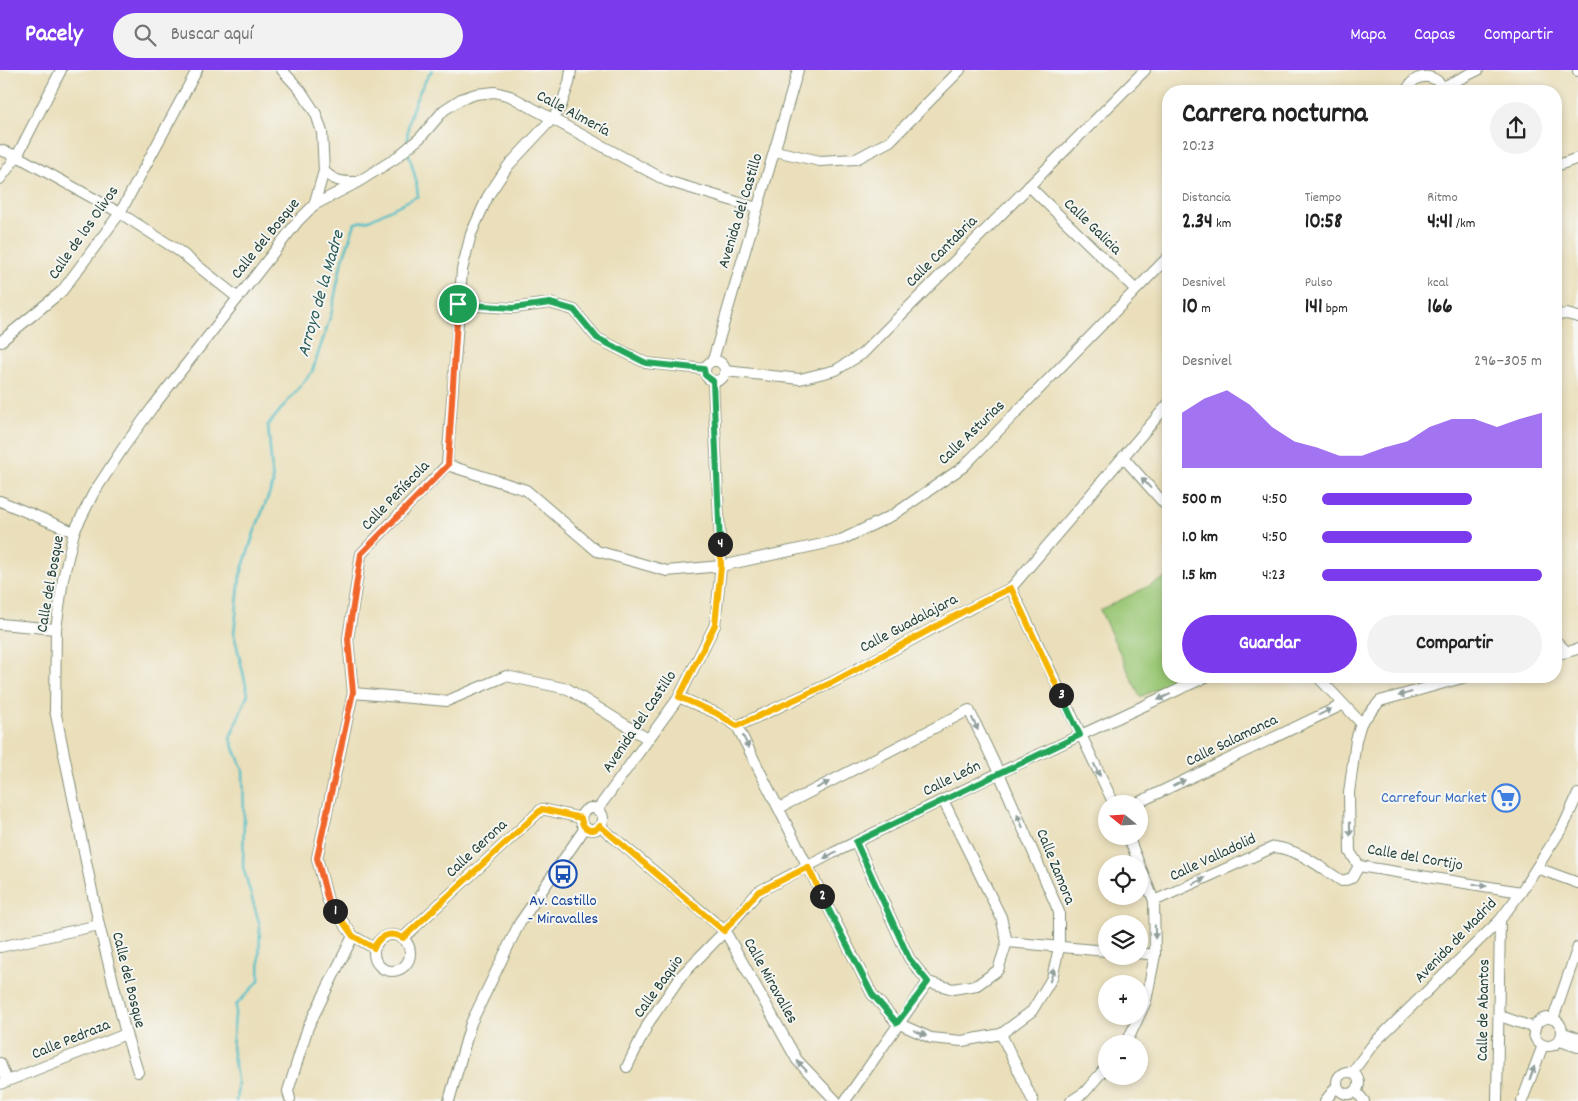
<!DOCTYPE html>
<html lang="es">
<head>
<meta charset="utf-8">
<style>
  body { margin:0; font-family:Dekko,sans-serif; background:#f2f2f2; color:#222; height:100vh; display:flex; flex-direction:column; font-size:19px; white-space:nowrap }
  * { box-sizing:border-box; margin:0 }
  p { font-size:16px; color:#767676 }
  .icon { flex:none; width:28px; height:28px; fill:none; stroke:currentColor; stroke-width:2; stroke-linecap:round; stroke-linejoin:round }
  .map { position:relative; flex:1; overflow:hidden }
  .details { position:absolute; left:1162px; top:15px; width:400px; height:598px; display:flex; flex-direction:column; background:#fff; border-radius:20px; box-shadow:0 2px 8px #0003 }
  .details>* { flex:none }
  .needle { width:32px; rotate:288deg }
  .fabs { position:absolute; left:1098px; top:725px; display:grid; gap:10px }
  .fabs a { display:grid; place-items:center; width:50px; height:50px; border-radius:50%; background:#fff; box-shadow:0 2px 8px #0003; font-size:25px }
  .pin { position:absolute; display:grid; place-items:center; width:42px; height:42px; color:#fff; margin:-21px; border:2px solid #fff; border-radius:50%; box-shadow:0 1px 5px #0007 }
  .km { position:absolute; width:25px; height:25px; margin:-12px; border-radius:50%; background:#222; color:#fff; font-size:14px; line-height:25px; text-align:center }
  .round { display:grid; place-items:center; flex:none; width:52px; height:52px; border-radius:26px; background:#f2f2f2 }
  .overview { display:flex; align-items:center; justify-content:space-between; height:85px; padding:0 20px }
  h1 { font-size:28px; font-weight:800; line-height:38px }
  .metrics { display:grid; grid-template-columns:repeat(3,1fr); gap:8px; height:85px; padding:5px 20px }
  .metrics div { display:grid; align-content:center }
  .metrics b { font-size:21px; font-weight:800 }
  .metrics small { font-size:14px; font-weight:400 }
  .metrics p { font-size:14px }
  .chart { height:140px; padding:10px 20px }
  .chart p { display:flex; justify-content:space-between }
  .chart svg { width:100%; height:90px; margin-top:5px; fill:#7c3aed; opacity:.7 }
  .cta { display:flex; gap:10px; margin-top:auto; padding:10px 20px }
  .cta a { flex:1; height:58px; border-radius:30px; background:#7c3aed; color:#fff; font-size:20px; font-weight:800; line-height:58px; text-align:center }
  .cta a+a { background:#f2f2f2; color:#222 }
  ul { padding:0 20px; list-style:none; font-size:16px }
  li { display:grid; grid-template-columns:80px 60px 1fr; align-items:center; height:38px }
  li i { height:12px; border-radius:6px; background:#7c3aed }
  header { display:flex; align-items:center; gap:30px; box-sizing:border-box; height:70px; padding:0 25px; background:#7c3aed; color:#fff }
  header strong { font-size:24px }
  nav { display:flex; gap:28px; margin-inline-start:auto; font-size:18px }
  .search { width:350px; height:45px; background:#f2f2f2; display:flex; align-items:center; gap:12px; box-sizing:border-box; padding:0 18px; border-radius:28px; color:#767676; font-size:19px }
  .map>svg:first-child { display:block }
  .pitch { fill:#9ac775; stroke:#5c8254 }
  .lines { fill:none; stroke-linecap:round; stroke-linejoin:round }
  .stream { stroke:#50bec7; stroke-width:2.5 }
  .minor-casing { stroke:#848e77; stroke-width:12 }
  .minor { stroke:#fff; stroke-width:10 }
  .oneway { fill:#8f9e9a }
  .split-1-casing { stroke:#fff; stroke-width:10 }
  .split-2-casing { stroke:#fff; stroke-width:10 }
  .split-3-casing { stroke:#fff; stroke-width:10 }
  .split-4-casing { stroke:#fff; stroke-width:10 }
  .split-5-casing { stroke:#fff; stroke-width:10 }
  .split-1 { stroke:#f0652b; stroke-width:6 }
  .split-2 { stroke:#f5b400; stroke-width:6 }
  .split-3 { stroke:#22a559; stroke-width:6 }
  .split-4 { stroke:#f5b400; stroke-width:6 }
  .split-5 { stroke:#22a559; stroke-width:6 }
  .labels { text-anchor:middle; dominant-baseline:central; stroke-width:4; stroke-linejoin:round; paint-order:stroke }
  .street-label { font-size:16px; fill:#1f3d34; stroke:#f6f6f2 }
  .shop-label { font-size:16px; fill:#366cbe; stroke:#f6f6f2; text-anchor:end }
  .transit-label { font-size:16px; fill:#164399; stroke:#f6f6f2 }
  .water-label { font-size:18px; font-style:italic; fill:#2b5d59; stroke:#f6f6f2 }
</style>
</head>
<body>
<header>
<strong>Pacely</strong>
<div class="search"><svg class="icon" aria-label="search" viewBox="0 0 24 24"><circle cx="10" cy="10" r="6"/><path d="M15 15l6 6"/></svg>Buscar aquí</div>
<nav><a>Mapa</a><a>Capas</a><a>Compartir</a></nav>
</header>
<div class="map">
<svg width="1578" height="1031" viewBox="0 0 1578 1031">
  <rect width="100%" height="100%" fill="#f6f6f2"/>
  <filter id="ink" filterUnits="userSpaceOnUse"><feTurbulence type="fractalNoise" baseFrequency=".02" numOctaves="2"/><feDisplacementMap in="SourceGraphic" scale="10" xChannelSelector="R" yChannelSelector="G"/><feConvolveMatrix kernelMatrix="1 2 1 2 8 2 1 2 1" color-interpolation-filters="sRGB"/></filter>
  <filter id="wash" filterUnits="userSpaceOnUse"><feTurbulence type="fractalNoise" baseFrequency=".0096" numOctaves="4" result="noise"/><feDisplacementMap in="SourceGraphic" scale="20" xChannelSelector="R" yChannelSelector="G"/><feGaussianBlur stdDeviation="1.12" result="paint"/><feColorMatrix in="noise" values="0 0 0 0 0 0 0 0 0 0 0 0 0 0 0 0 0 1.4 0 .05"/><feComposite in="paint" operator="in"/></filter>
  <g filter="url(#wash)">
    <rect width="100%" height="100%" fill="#eadfba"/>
    <path class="pitch" d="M1169 506V606H1185L1140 627 1100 540Z"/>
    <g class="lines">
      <g class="stream">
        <path d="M408 73C405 48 419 20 432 0"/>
        <path d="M236 1031 238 1016 232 977 236 935 259 911 260 856 243 797 244 748 243 700 230 668 248 624 234 564 240 506 254 463 273 414 268 355 312 302 331 245 341 195 355 153 369 150 418 126 416 110 408 81"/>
      </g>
    </g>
  </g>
  <g filter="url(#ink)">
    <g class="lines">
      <g class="minor-casing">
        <g id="minor">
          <path d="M1578 0V1"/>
          <path d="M1443 17 1478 0"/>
          <path d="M1407 21C1413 2 1438 2 1444 21"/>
          <path d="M0 80 17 86 120 143 179 181 238 228"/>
          <path d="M775 81 820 91 856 89 890 71 960 0"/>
          <path d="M1556 96 1578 88"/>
          <path d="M324 101C334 111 341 112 355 112"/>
          <path d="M0 109 17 86 61 0"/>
          <path d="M1029 116 1135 219"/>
          <path d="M314 135 358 112 396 88 421 67 444 40 461 29 476 24 495 22 510 26 667 111 757 138"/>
          <path d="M458 235 513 238 550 233 574 240 597 268 646 293 704 299"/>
          <path d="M1556 245 1567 244 1578 247"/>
          <path d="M0 272 62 221 120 143 197 0"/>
          <path d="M713 290 798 0"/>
          <circle cx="715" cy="301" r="10"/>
          <path d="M725 301 800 309 836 300 862 284 1145 0"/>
          <path d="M1123 387 1169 439"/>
          <path d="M447 395 526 420 597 481 667 501 721 496 841 470 893 445 963 397 1169 186"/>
          <path d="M0 431 74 462"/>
          <path d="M1011 518 1114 734"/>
          <path d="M0 554 56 559"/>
          <path d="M1556 571 1567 582"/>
          <path d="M1556 585 1578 579"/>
          <path d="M1317 606 1361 653"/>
          <path d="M1469 606 1380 631 1361 653 1356 670 1349 723 1350 782 1359 796 1521 822"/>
          <path d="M353 623 447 631 506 606 568 619 648 669"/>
          <path d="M679 627 716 643 737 656 872 924 897 953 931 968 962 971 1001 964 1032 941 1052 908 1059 878V842L999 703 969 640 779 738"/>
          <path d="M737 656 833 612 971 538 1011 518 1169 333"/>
          <path d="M1135 734 1342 635"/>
          <circle cx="592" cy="749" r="11"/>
          <path d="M597 740 679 627 715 555 721 496 713 311"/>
          <path d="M600 756 725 861 797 990 836 1031"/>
          <path d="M856 772 909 888 928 912 953 919 977 915 998 900 1007 872 1001 847 943 730"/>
          <path d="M1537 798 1578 813"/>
          <path d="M1154 831 1274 777C1300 780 1320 797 1342 811L1352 808 1359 796"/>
          <circle cx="392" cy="883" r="18"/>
          <path d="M403 868 542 739 581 748"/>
          <path d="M1007 872 1106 881"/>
          <path d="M0 877 99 855"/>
          <path d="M374 878 353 866 328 831 317 788 353 623 348 569 361 484 447 395 462 200 471 164 488 126 508 96 552 49 561 36 569 13 571 0"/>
          <path d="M1139 883 1155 885"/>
          <path d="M1500 946 1535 958"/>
          <circle cx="1548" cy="962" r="14"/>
          <path d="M1553 949 1578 877"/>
          <path d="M1563 963 1578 968"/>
          <path d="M1001 964 1033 1031"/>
          <path d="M1560 971 1578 977"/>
          <path d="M1126 974 1146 931 1155 885 1154 831 1128 766"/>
          <path d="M0 993 7 1011"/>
          <path d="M627 997 649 952 681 906 725 861 758 822 833 783 999 703 1208 606"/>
          <path d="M1353 1001 1374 973 1500 850 1521 822 1564 755 1578 724"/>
          <circle cx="1348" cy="1013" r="11"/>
          <path d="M138 1002 126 964 99 855 55 640 56 559 63 509 74 462 93 424 123 378 152 338 238 228 298 151 314 135 324 101 322 62 316 44 301 21 282 0"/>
          <path d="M0 1014 126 964"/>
          <path d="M1356 1021 1364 1031"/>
          <path d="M290 1029 288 1021 308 957 353 866"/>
          <path d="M449 1031 471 953 519 854 585 758"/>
          <path d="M845 1031 928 912"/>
          <path d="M1071 1031 1085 1022 1106 997"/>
          <path d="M1325 1031 1337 1016"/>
          <path d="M1497 1031 1500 850"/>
          <path d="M1522 1031 1543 975"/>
        </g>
      </g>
      <use href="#minor" class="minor"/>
    </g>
    <defs><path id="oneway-solid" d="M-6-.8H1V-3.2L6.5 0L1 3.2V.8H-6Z" transform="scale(1.25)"/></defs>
    <g class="oneway">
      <use href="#oneway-solid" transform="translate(1146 413) rotate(-132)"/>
      <use href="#oneway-solid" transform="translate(1405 624) rotate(164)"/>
      <use href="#oneway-solid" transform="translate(1164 627) rotate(155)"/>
      <use href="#oneway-solid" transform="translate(1325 642) rotate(-26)"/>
      <use href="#oneway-solid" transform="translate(975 654) rotate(64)"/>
      <use href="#oneway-solid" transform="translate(746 672) rotate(63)"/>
      <use href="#oneway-solid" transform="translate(1097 700) rotate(64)"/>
      <use href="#oneway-solid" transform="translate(1179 713) rotate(-26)"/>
      <use href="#oneway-solid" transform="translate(823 715) rotate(-27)"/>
      <use href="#oneway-solid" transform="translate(1020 751) rotate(-113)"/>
      <use href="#oneway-solid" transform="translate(1350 759) rotate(89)"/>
      <use href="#oneway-solid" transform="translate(830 785) rotate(151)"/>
      <use href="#oneway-solid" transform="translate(1199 811) rotate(-25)"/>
      <use href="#oneway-solid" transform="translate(1480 815) rotate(9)"/>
      <use href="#oneway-solid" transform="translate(1155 862) rotate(89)"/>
      <use href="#oneway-solid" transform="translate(1052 905) rotate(-71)"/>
      <use href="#oneway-solid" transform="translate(920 963) rotate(24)"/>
      <use href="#oneway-solid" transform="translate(802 996) rotate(-133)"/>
      <use href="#oneway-solid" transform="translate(1532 1003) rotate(-70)"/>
    </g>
  </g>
  <g class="lines" filter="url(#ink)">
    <g class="split-1-casing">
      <path id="split-1" d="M335 841 328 831 317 788 353 622 348 569 361 484 448 395 458 234"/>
    </g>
    <g class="split-2-casing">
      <path id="split-2" d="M335 841 353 866 374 878C379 865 391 861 403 868L542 739 581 748C582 759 592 764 600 756L724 861 758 822 808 797 822 826"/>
    </g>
    <g class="split-3-casing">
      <path id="split-3" d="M822 826 872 924 897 953 928 912 909 888 856 772 1080 665 1061 625"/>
    </g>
    <g class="split-4-casing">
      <path id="split-4" d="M720 474 721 496 715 555 679 627 716 643 737 656 833 612 970 538 1011 518 1061 625"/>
    </g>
    <g class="split-5-casing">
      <path id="split-5" d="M458 234 513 238 550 233 574 240 597 268 646 293 704 299 705 305 713 311 720 474"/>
    </g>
    <use href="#split-1" class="split-1"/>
    <use href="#split-2" class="split-2"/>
    <use href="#split-3" class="split-3"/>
    <use href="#split-4" class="split-4"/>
    <use href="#split-5" class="split-5"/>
  </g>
  <defs>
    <g id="supermarket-ring" transform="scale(1.4375)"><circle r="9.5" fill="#f6f6f2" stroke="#3f7fe0" stroke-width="1.5"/><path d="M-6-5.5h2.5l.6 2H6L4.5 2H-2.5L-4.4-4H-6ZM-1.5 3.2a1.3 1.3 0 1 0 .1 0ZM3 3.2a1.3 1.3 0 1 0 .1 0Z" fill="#3f7fe0"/></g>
    <g id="bus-ring" transform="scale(1.4375)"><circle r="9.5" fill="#f6f6f2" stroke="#1a4fb4" stroke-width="1.5"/><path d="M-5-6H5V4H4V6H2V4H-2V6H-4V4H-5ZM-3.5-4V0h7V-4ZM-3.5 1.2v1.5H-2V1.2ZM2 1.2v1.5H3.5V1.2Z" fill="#1a4fb4"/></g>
  </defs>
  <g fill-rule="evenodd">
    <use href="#supermarket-ring" x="1506" y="728"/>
    <use href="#bus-ring" x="563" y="804"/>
  </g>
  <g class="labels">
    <g class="street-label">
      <text transform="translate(573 44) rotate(28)">Calle Almería</text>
      <text transform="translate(741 141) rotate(-73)">Avenida del Castillo</text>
      <text transform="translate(1092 157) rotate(44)">Calle Galicia</text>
      <text transform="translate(84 163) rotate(-55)">Calle de los Olivos</text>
      <text transform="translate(266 169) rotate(-51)">Calle del Bosque</text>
      <text transform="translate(942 182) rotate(-45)">Calle Cantabria</text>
      <text transform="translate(972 363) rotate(-44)">Calle Asturias</text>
      <text transform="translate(396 426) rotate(-46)">Calle Peñíscola</text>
      <text transform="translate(51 514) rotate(-80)">Calle del Bosque</text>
      <text transform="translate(909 554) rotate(-28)">Calle Guadalajara</text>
      <text transform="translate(640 652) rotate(-56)">Avenida del Castillo</text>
      <text transform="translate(1232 671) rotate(-26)">Calle Salamanca</text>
      <text transform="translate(952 709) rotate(-26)">Calle León</text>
      <text transform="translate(477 779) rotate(-43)">Calle Gerona</text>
      <text transform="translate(1213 788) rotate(-25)">Calle Valladolid</text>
      <text transform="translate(1415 788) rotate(10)">Calle del Cortijo</text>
      <text transform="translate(1055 797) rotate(68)">Calle Zamora</text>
      <text transform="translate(1456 871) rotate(-46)">Avenida de Madrid</text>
      <text transform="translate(128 910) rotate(76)">Calle del Bosque</text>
      <text transform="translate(770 911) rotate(61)">Calle Miravalles</text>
      <text transform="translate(659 917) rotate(-54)">Calle Baquio</text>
      <text transform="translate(1484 940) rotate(-89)">Calle de Abantos</text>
      <text transform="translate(71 970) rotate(-22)">Calle Pedraza</text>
    </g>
    <g class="shop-label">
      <text x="1487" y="728">Carrefour Market</text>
    </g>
    <g class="transit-label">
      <text x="563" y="831">Av. Castillo<tspan x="563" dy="18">- Miravalles</tspan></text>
    </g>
    <g class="water-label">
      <text transform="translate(322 224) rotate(-74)">Arroyo de la Madre</text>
    </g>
  </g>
</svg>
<div class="fabs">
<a><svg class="needle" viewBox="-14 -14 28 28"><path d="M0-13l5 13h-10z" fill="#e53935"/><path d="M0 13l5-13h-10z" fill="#767676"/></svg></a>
<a><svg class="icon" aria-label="locate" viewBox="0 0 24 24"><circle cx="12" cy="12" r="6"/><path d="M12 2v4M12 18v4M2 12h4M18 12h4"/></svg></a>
<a><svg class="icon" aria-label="layers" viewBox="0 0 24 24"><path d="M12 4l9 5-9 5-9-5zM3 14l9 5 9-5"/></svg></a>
<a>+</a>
<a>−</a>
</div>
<div class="pin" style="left:458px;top:234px;background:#1e9e55"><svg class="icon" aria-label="arrive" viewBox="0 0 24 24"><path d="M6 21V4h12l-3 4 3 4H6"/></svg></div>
<b class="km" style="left:335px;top:841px">1</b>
<b class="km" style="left:822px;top:826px">2</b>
<b class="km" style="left:1061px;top:625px">3</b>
<b class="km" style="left:720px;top:474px">4</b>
<section class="details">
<div class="overview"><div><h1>Carrera nocturna</h1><p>20:23</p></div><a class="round"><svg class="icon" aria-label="share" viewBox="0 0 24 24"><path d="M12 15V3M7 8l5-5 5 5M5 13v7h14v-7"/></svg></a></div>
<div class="metrics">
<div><p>Distancia</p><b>2.34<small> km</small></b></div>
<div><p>Tiempo</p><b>10:58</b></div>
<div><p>Ritmo</p><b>4:41<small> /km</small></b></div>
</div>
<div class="metrics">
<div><p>Desnivel</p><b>10<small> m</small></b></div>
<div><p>Pulso</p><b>141<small> bpm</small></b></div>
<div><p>kcal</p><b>166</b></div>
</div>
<div class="chart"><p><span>Desnivel</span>296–305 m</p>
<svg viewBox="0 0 160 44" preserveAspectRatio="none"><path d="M0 44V17L10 10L20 6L30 13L40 24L50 31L60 34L70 38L80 38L90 34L100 31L110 24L120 20L130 20L140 24L150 20L160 17V44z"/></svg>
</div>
<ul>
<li><b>500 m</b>4:50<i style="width:68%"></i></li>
<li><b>1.0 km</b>4:50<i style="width:68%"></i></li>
<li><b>1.5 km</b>4:23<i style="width:100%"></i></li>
</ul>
<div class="cta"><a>Guardar</a><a>Compartir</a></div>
</section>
</div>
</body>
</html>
